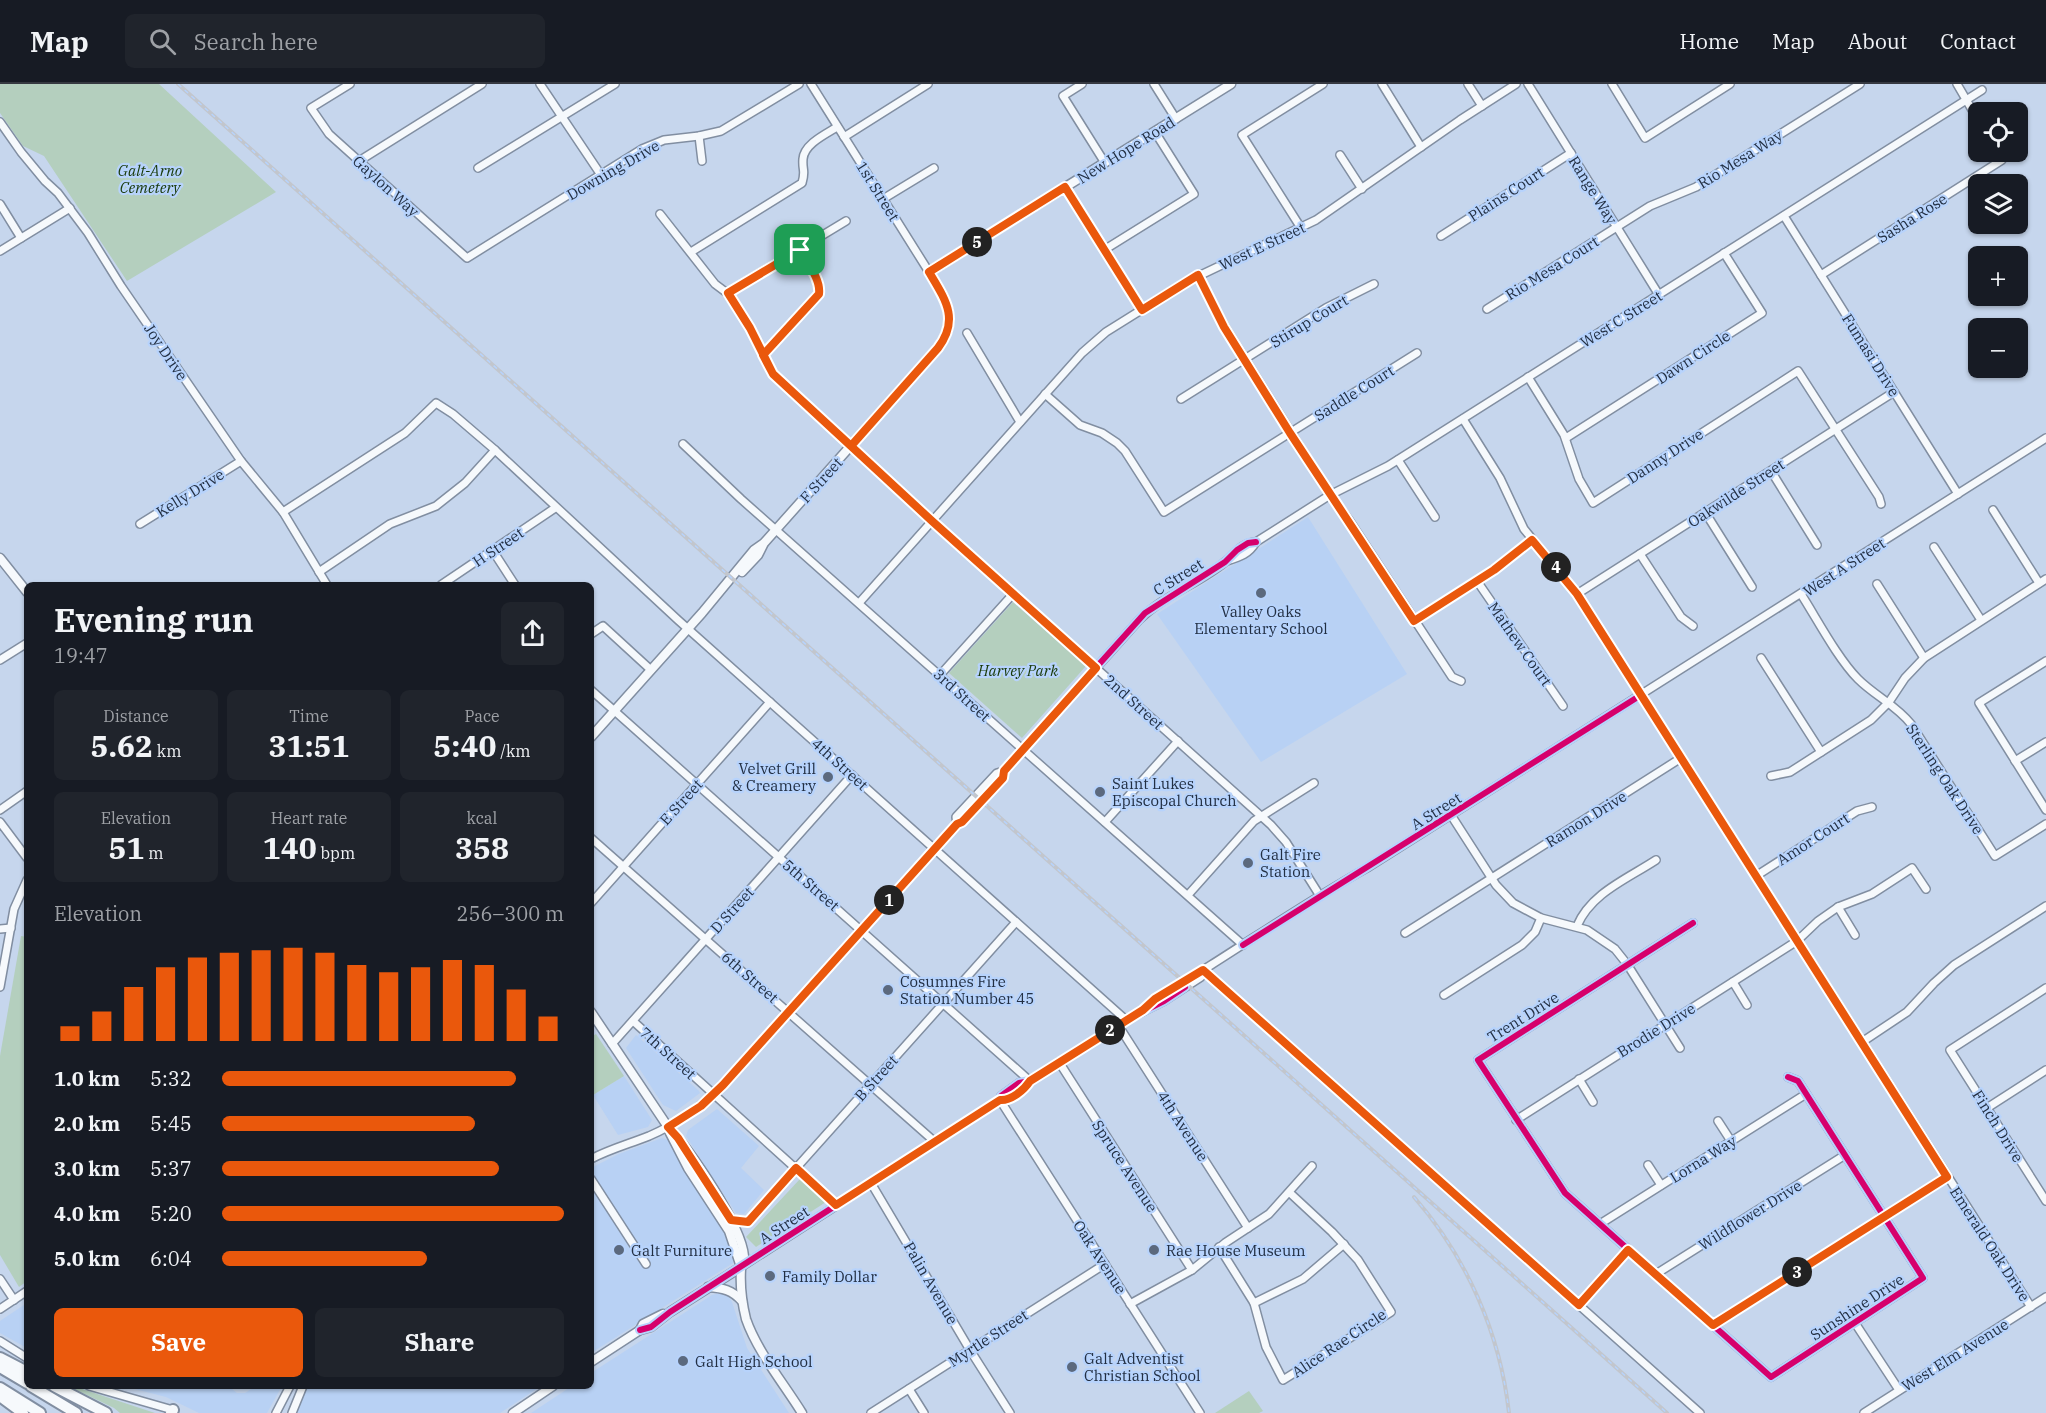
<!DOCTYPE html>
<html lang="en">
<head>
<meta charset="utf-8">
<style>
  body { margin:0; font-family:"IBM Plex Serif",serif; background:#20242c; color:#f1f3f6; height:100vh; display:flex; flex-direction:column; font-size:22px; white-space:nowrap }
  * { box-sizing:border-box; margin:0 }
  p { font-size:20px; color:#9ea1a6 }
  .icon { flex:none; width:33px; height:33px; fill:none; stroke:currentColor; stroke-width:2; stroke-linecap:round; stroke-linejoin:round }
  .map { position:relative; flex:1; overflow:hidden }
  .side { position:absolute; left:24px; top:498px; width:570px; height:807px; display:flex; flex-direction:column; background:#171b24; border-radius:9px; box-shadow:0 2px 4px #0004 }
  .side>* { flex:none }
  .controls { position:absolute; left:1968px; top:18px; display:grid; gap:12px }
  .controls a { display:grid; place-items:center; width:60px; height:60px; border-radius:9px; background:#171b24; box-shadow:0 2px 4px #0004; font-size:30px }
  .pin { position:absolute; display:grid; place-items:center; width:51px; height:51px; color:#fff; margin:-26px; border-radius:12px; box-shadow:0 3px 9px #0006 }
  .km { position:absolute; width:30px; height:30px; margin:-15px; border-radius:50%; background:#222; color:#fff; font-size:16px; line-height:30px; text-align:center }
  .round { display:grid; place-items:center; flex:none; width:63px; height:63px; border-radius:9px; background:#20242c }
  .overview { display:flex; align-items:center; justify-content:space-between; height:102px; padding:0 30px }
  h1 { font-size:33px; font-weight:800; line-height:45px }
  .figures { display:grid; grid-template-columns:repeat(3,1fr); gap:9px; height:102px; padding:6px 30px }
  .figures div { display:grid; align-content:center; border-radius:9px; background:#20242c; text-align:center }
  .figures b { font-size:30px; font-weight:800 }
  .figures small { font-size:16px; font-weight:400 }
  .figures p { font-size:16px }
  .chart { height:168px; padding:12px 30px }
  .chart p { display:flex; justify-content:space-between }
  .chart svg { width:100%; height:108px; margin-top:6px; stroke:#ea580c; stroke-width:6 }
  .action { display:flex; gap:12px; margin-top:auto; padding:12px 30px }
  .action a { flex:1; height:69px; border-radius:9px; background:#ea580c; color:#fff; font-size:24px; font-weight:800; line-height:69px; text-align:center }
  .action a+a { background:#20242c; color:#f1f3f6 }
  ul { padding:0 30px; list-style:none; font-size:20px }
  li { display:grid; grid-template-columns:96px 72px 1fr; align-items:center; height:45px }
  li i { height:15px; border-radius:8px; background:#ea580c }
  header { display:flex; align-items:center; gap:36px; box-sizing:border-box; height:84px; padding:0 30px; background:#171b24; border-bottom:2px solid #363941 }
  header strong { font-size:28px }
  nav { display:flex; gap:33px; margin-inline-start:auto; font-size:21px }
  .search { width:420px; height:54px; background:#20242c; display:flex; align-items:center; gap:15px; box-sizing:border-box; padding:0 21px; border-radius:9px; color:#9ea1a6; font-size:22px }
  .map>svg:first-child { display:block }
  .built { fill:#b8d1f4 }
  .green { fill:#b4cfbe }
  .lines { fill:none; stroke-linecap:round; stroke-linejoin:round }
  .minor-casing { stroke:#818ea1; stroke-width:10 }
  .major-casing { stroke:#818ea1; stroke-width:11 }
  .highway-casing { stroke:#818ea1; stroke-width:14 }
  .minor { stroke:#f6f9fc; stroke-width:7 }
  .major { stroke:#f6f9fc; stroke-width:8 }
  .highway { stroke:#f6f9fc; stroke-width:10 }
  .rail-casing { stroke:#c2c6cd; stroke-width:4 }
  .rail { stroke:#b7d3fc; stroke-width:1.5; stroke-dasharray:4.5; stroke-linecap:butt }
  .cycleway-casing { stroke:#b7d3fc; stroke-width:10 }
  .cycleway { stroke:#d6006c; stroke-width:6 }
  .route-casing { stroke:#fff; stroke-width:12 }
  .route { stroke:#ea580c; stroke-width:8 }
  .poi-dot { fill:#5b697e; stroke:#b7d3fc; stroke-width:2 }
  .labels { text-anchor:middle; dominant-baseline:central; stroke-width:4.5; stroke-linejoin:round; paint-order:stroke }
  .street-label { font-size:15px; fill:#222f43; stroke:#b7d3fc }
  .park-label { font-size:15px; font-style:italic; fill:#183908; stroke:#b7d3fc }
  .poi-label { font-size:15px; fill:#222f43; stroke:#b7d3fc; text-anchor:start }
</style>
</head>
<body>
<header>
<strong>Map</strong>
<div class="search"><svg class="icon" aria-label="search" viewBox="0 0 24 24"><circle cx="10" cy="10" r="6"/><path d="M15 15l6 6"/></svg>Search here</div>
<nav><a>Home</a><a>Map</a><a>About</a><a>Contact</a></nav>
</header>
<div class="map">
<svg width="2046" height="1329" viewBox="0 0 2046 1329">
  <rect width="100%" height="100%" fill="#c6d6ed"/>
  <g class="built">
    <path d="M1308 433 1407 590 1261 678 1157 530Z"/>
    <path d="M636 951 699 1007 700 1009 676 1027 663 1021 626 964Z"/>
    <path d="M624 992 652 1036 648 1043 618 1051 593 1011Z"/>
    <path d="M717 1025 759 1062 741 1084 764 1106 744 1130 736 1129 686 1052 688 1046Z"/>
    <path d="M662 1054 669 1056 729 1155 734 1173 733 1179 591 1269V1084L619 1070Z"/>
    <path d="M720 1209 729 1213 732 1218 747 1264 789 1329H531L572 1302H591V1289L712 1211Z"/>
    <path d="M27 1219V1264L0 1249V1237Z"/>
    <path d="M123 1302H228L237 1309H245L256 1302H282L267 1329H199L166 1313Z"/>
    <path d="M307 1302H541L500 1329H296Z"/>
  </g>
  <g class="green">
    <path d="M0 0H159L276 108 127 197 44 72 23 62 0 29Z"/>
    <path d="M1013 518 1086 582 1022 654 949 589Z"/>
    <path d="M21 852 27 853V1197L19 1203 0 1171V972Z"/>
    <path d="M596 950 624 992 593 1011 591 1007V953Z"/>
    <path d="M800 1095 826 1118 756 1163 746 1153Z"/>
    <path d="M68 1302H73L155 1329H120L114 1324Z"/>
    <path d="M1249 1307 1263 1327 1259 1329H1215Z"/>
  </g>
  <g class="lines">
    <g class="minor-casing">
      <g id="minor">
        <path d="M350 0 311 24 329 50 467 174 642 65 664 56 699 52 721 47 799 0"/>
        <path d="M540 0 601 91"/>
        <path d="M811 0 929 188"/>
        <path d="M1082 0 1063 12 1105 79"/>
        <path d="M1154 0 1176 35"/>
        <path d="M1382 0 1421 63"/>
        <path d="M1468 0 1482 22"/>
        <path d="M1528 0 1659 211"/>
        <path d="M1612 0 1645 54 1730 0"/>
        <path d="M1957 0 1978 36"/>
        <path d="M0 38 21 68 45 97 58 109 88 149 121 202 241 377 283 428 327 501"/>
        <path d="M699 52 702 77"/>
        <path d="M844 53 928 0"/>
        <path d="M1340 71 1362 105"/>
        <path d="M359 77 482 0"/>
        <path d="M478 84 615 0"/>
        <path d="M1065 103 1142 226"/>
        <path d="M883 115 934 84"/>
        <path d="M0 120 21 154"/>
        <path d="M660 130 715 200 727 209 750 244 773 290 932 437 1271 741 1286 758 1320 812"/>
        <path d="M1784 132 1958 410"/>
        <path d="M1301 144 1242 51 1323 0"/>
        <path d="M1441 152 1571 69"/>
        <path d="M1104 166 1194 110 1155 48"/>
        <path d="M0 167 70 124"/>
        <path d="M691 168 802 99C806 86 802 87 803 75 804 60 826 50 837 43"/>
        <path d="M1198 191 1225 243 1330 411 1349 436 1452 593 1461 597"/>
        <path d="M1821 191 2002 76 1997 68"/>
        <path d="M727 209 846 137"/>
        <path d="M1487 225 1650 122 1696 103 1860 0"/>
        <path d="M967 249 1020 338"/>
        <path d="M763 271 819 210C821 195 807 179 799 167"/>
        <path d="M1528 293 1564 351 1579 395 1593 419 1798 287 1879 413 1881 420"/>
        <path d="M1045 310 1080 341 1102 349 1117 359 1125 367 1164 428 1417 269"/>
        <path d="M1181 315 1326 224 1374 200"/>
        <path d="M1463 335 1500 394 1524 445 1577 510 2031 1223"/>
        <path d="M1566 354 1762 229 1724 169"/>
        <path d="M683 360 741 415 1243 861"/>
        <path d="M1398 376 1435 433"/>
        <path d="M1771 387 1817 461"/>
        <path d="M1993 426 2039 499"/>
        <path d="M283 428 405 349 436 319 453 330 495 366"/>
        <path d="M1705 428 1752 503"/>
        <path d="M140 440 241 377"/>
        <path d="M1934 463 1981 536"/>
        <path d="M493 467 515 501"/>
        <path d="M1640 470 1681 533 1693 542"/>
        <path d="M1227 477C1240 473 1249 470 1256 458"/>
        <path d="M319 488 390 440 436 422 465 399 495 366 678 536 1126 936"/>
        <path d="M1477 497 1563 622"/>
        <path d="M1877 500 1924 574"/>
        <path d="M441 501 555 424"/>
        <path d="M1577 510 1894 308"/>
        <path d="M1801 510C1817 535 1838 575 1858 595 1875 612 1896 621 1911 640L1995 772 2046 740"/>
        <path d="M859 519 1082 269 1106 248 1186 198 1316 136 1460 36 1516 0"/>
        <path d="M1414 537 1494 486 1532 455"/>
        <path d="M591 550 603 542 651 586"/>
        <path d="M1761 574 1821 668"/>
        <path d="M0 576 27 559"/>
        <path d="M2046 577 1979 619 2046 726"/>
        <path d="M940 591 1013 510"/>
        <path d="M591 606 1030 997"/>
        <path d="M2015 677 2046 658"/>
        <path d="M1771 692 1790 688 1871 636 1889 618 1905 594 1924 574 2046 495"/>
        <path d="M0 726 27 707"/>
        <path d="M1451 731 1496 801 1513 819 1541 834 1587 846 1615 865 1627 880 1680 964"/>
        <path d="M0 738 27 774"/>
        <path d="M1105 738 1178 657"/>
        <path d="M957 740 956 733 997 689 1004 687"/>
        <path d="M591 754 935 1058"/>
        <path d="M1756 792 1857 727 1872 723"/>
        <path d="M1188 811 1254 737 1314 699"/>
        <path d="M591 819 770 618"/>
        <path d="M1838 823 1855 851"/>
        <path d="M1693 839 1478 976 1565 1109 1771 1293 1923 1194 1798 997 1788 993"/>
        <path d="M1577 842C1591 809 1627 795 1656 776"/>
        <path d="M0 845 11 844"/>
        <path d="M1405 849 1681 674"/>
        <path d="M1203 886 1700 1329"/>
        <path d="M1733 898 1747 921"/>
        <path d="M0 903 14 825 27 796"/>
        <path d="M2046 904 1950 966 2046 1117"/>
        <path d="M1444 911 1522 861 1535 848 1541 834"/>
        <path d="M1143 926C1163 907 1188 896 1211 881 1263 848 1313 814 1367 784L2046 354"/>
        <path d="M633 937 836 1121"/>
        <path d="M1118 941 1248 1144"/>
        <path d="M1862 958 1907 928 1934 899 1954 881 2046 822"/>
        <path d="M612 960 852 691"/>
        <path d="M1059 978 1192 1186"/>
        <path d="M1579 995 1593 1018"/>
        <path d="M1000 1016 1200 1329"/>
        <path d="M1000 1016C1011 1017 1024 1006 1030 997"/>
        <path d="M1987 1024 2046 986"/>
        <path d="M1516 1036 1797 857 1818 837 1838 823 1872 810 1912 784 1926 805"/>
        <path d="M1718 1037 1731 1057"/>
        <path d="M591 1075C610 1065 629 1060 649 1052 677 1040 701 1023 723 1001L957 740 962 738 1003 694 1004 687 1139 536C1164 511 1198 500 1225 478 1236 469 1241 459 1256 458L1330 411 1388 382 1982 6"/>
        <path d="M1648 1081 1661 1101"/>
        <path d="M591 1095 646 1180"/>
        <path d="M871 1099 970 1266 1010 1329"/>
        <path d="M731 1136 748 1138 1016 838"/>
        <path d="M1600 1140 1806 1010"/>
        <path d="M1219 1163 1254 1219 1266 1263 1283 1296 1391 1228 1358 1176 1332 1148 1290 1109"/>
        <path d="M741 1183 1000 1016 1001 1012 1019 999 1030 997 1126 936 1164 917 1201 893 1203 886"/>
        <path d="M1656 1190 1845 1071"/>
        <path d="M0 1195 14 1216"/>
        <path d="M1254 1219 1303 1195 1344 1160"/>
        <path d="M1130 1220 1192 1186 1225 1159 1269 1130 1312 1082"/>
        <path d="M1579 1221 1628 1166"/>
        <path d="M0 1225 27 1207"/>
        <path d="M1855 1239 1899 1306"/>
        <path d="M1713 1241 1947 1093"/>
        <path d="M0 1257 27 1274"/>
        <path d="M89 1302 173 1326"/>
        <path d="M909 1305 924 1329"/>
        <path d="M276 1329 290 1302"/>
        <path d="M292 1329 303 1302"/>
        <path d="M871 1329 1105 1180"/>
        <path d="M1864 1329 2046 1213"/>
      </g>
    </g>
    <g class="major-casing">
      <g id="major">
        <path d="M0 474 27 508"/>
        <path d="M742 488 758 471 763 461"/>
        <path d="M591 653 702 529 754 466 764 459 938 264C960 235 945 215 929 188L1231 0"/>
        <path d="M591 928 668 1043C690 1066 741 1140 744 1172 744 1176 741 1180 741 1185 740 1201 742 1219 746 1235 757 1267 784 1300 802 1329"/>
        <path d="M670 1049 688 1084 729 1147 741 1183"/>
        <path d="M708 1203C723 1204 732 1206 742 1217"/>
        <path d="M640 1246 643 1240 663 1230"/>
        <path d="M591 1278 640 1246 651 1243 670 1228 741 1183"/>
        <path d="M513 1329 553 1302"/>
      </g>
    </g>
    <g class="highway-casing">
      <g id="highway">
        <path d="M0 1274 27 1288"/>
        <path d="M0 1283 27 1299"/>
        <path d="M31 1302 76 1329"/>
        <path d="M54 1302 106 1329"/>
        <path d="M0 1304 40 1329"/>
        <path d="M0 1312 23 1329"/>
        <path d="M171 1329 173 1326"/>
      </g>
    </g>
    <use href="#minor" class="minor"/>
    <use href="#major" class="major"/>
    <use href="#highway" class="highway"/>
    <g class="rail-casing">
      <g id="rail">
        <path d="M178 0 1667 1329"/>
        <path d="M1414 1113C1467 1174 1500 1249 1509 1329"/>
      </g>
    </g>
    <use href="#rail" class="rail"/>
    <g class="cycleway-casing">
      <g id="cycleway">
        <path d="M1023 665 1145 529 1225 478 1237 466 1248 459 1256 458"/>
        <path d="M1693 839 1478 976 1565 1109 1771 1293 1923 1194 1798 997 1788 993"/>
        <path d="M1243 861 1641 611"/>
        <path d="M640 1246 651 1243 670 1228 1000 1016 1001 1012 1019 999 1030 997 1126 936 1164 917 1185 903"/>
      </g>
    </g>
    <use href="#cycleway" class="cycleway"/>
  </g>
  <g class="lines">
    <g class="route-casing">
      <path id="route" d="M800 166C807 179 821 195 819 210L763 271 773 290 932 437 1096 584 1004 687 1003 694 962 738 957 740 723 1001 701 1022 668 1043 678 1054 731 1136 748 1138 796 1084 836 1121 1000 1016C1011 1017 1024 1006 1030 997L1143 926 1155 915 1203 886 1579 1221 1628 1166 1713 1241 1947 1093 1577 510 1532 456 1494 486 1414 537 1290 349 1224 243 1198 191 1142 226 1065 103 929 188C945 215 960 235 938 264L851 362 773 290 750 244 728 209 800 166"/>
    </g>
    <use href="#route" class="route"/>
  </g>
  <g class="poi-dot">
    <circle cx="1261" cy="509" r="6"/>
    <circle cx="828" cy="693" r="6"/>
    <circle cx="1100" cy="708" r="6"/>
    <circle cx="1248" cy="779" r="6"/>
    <circle cx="888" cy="906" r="6"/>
    <circle cx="619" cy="1166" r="6"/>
    <circle cx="1154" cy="1166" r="6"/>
    <circle cx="770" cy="1192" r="6"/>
    <circle cx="683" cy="1277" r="6"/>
    <circle cx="1072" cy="1283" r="6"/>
  </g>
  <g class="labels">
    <g class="street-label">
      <text transform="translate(1126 66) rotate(-32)">New Hope Road</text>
      <text transform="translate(1740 75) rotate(-32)">Rio Mesa Way</text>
      <text transform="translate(613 86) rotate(-30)">Downing Drive</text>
      <text transform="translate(386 102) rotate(42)">Gaylon Way</text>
      <text transform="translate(1593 106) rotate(58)">Range Way</text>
      <text transform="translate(878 107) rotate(58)">1st Street</text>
      <text transform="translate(1506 110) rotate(-33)">Plains Court</text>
      <text transform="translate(1912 134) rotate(-32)">Sasha Rose</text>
      <text transform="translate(1262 162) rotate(-25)">West E Street</text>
      <text transform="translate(1552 184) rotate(-32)">Rio Mesa Court</text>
      <text transform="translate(1621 235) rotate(-32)">West C Street</text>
      <text transform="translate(1309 237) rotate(-31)">Stirup Court</text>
      <text transform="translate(166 268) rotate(56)">Joy Drive</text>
      <text transform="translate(1871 271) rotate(58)">Fumasi Drive</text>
      <text transform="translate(1693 273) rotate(-33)">Dawn Circle</text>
      <text transform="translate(1354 309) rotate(-32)">Saddle Court</text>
      <text transform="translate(1665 372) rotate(-33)">Danny Drive</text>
      <text transform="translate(821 396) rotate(-48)">F Street</text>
      <text transform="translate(190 409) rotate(-32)">Kelly Drive</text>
      <text transform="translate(1736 409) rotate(-33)">Oakwilde Street</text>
      <text transform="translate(498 463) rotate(-34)">H Street</text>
      <text transform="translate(1844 483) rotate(-33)">West A Street</text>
      <text transform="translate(1178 493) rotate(-32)">C Street</text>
      <text transform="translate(1520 560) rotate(55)">Mathew Court</text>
      <text transform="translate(962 611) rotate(42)">3rd Street</text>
      <text transform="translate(1134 618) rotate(42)">2nd Street</text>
      <text transform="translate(840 680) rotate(42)">4th Street</text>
      <text transform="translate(1945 695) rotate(57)">Sterling Oak Drive</text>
      <text transform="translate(681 718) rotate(-48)">E Street</text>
      <text transform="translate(1436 727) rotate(-32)">A Street</text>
      <text transform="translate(1586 735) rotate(-32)">Ramon Drive</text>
      <text transform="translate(1813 755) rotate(-33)">Amor Court</text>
      <text transform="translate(811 801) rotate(41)">5th Street</text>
      <text transform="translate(732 826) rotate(-48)">D Street</text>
      <text transform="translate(750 893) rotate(41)">6th Street</text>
      <text transform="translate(1523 933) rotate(-32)">Trent Drive</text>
      <text transform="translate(1656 946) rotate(-32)">Brodie Drive</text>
      <text transform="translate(668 969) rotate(42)">7th Street</text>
      <text transform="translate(876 994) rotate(-48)">B Street</text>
      <text transform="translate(1183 1042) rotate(57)">4th Avenue</text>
      <text transform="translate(1998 1042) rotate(58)">Finch Drive</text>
      <text transform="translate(1703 1075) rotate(-32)">Lorna Way</text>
      <text transform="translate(1125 1082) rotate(57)">Spruce Avenue</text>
      <text transform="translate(1750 1131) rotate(-32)">Wildflower Drive</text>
      <text transform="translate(784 1141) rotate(-33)">A Street</text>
      <text transform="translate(1990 1160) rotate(57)">Emerald Oak Drive</text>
      <text transform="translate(1100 1173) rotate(57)">Oak Avenue</text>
      <text transform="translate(931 1199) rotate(60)">Palin Avenue</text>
      <text transform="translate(1857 1223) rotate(-33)">Sunshine Drive</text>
      <text transform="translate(988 1254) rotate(-33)">Myrtle Street</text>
      <text transform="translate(1339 1259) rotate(-34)">Alice Rae Circle</text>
      <text transform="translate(1955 1271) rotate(-32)">West Elm Avenue</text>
    </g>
    <g class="park-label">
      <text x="150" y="86">Galt-Arno<tspan x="150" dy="17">Cemetery</tspan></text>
      <text x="1018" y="586">Harvey Park</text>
    </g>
    <g class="poi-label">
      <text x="1261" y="527" text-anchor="middle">Valley Oaks<tspan x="1261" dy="17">Elementary School</tspan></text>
      <text x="816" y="684" text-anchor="end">Velvet Grill<tspan x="816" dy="17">&amp; Creamery</tspan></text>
      <text x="1112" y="699">Saint Lukes<tspan x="1112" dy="17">Episcopal Church</tspan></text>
      <text x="1260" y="770">Galt Fire<tspan x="1260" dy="17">Station</tspan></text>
      <text x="900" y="897">Cosumnes Fire<tspan x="900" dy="17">Station Number 45</tspan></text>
      <text x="631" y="1166">Galt Furniture</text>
      <text x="1166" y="1166">Rae House Museum</text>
      <text x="782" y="1192">Family Dollar</text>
      <text x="1084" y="1274">Galt Adventist<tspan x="1084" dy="17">Christian School</tspan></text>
      <text x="695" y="1277">Galt High School</text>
    </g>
  </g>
</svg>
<div class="controls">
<a><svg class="icon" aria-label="locate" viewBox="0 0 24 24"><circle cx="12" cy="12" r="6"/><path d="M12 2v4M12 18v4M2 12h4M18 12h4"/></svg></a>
<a><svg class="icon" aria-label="layers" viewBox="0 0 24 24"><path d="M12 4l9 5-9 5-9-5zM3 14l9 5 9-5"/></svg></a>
<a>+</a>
<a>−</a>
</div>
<div class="pin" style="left:800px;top:166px;background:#1e9e55"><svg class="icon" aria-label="arrive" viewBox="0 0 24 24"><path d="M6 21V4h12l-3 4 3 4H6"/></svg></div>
<b class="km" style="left:889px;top:816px">1</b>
<b class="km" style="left:1110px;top:946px">2</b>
<b class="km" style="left:1797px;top:1188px">3</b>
<b class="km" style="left:1556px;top:483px">4</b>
<b class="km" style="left:977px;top:158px">5</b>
<section class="side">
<div class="overview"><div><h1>Evening run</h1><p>19:47</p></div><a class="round"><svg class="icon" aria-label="share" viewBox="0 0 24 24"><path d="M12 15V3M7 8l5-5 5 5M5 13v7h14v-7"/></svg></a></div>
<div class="figures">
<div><p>Distance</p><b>5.62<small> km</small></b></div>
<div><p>Time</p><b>31:51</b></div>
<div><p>Pace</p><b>5:40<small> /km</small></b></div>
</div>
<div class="figures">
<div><p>Elevation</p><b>51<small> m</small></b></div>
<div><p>Heart rate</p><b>140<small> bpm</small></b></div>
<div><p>kcal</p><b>358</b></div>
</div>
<div class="chart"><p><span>Elevation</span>256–300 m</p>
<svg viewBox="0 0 160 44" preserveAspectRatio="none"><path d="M5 44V38M15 44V32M25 44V22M35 44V14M45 44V10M55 44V8M65 44V7M75 44V6M85 44V8M95 44V13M105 44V16M115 44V14M125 44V11M135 44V13M145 44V23M155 44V34"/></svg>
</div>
<ul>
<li><b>1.0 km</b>5:32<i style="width:86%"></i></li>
<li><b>2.0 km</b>5:45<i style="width:74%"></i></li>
<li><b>3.0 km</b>5:37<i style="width:81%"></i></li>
<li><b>4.0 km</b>5:20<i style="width:100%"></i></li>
<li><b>5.0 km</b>6:04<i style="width:60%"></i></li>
</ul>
<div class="action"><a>Save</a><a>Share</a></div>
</section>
</div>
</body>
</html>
